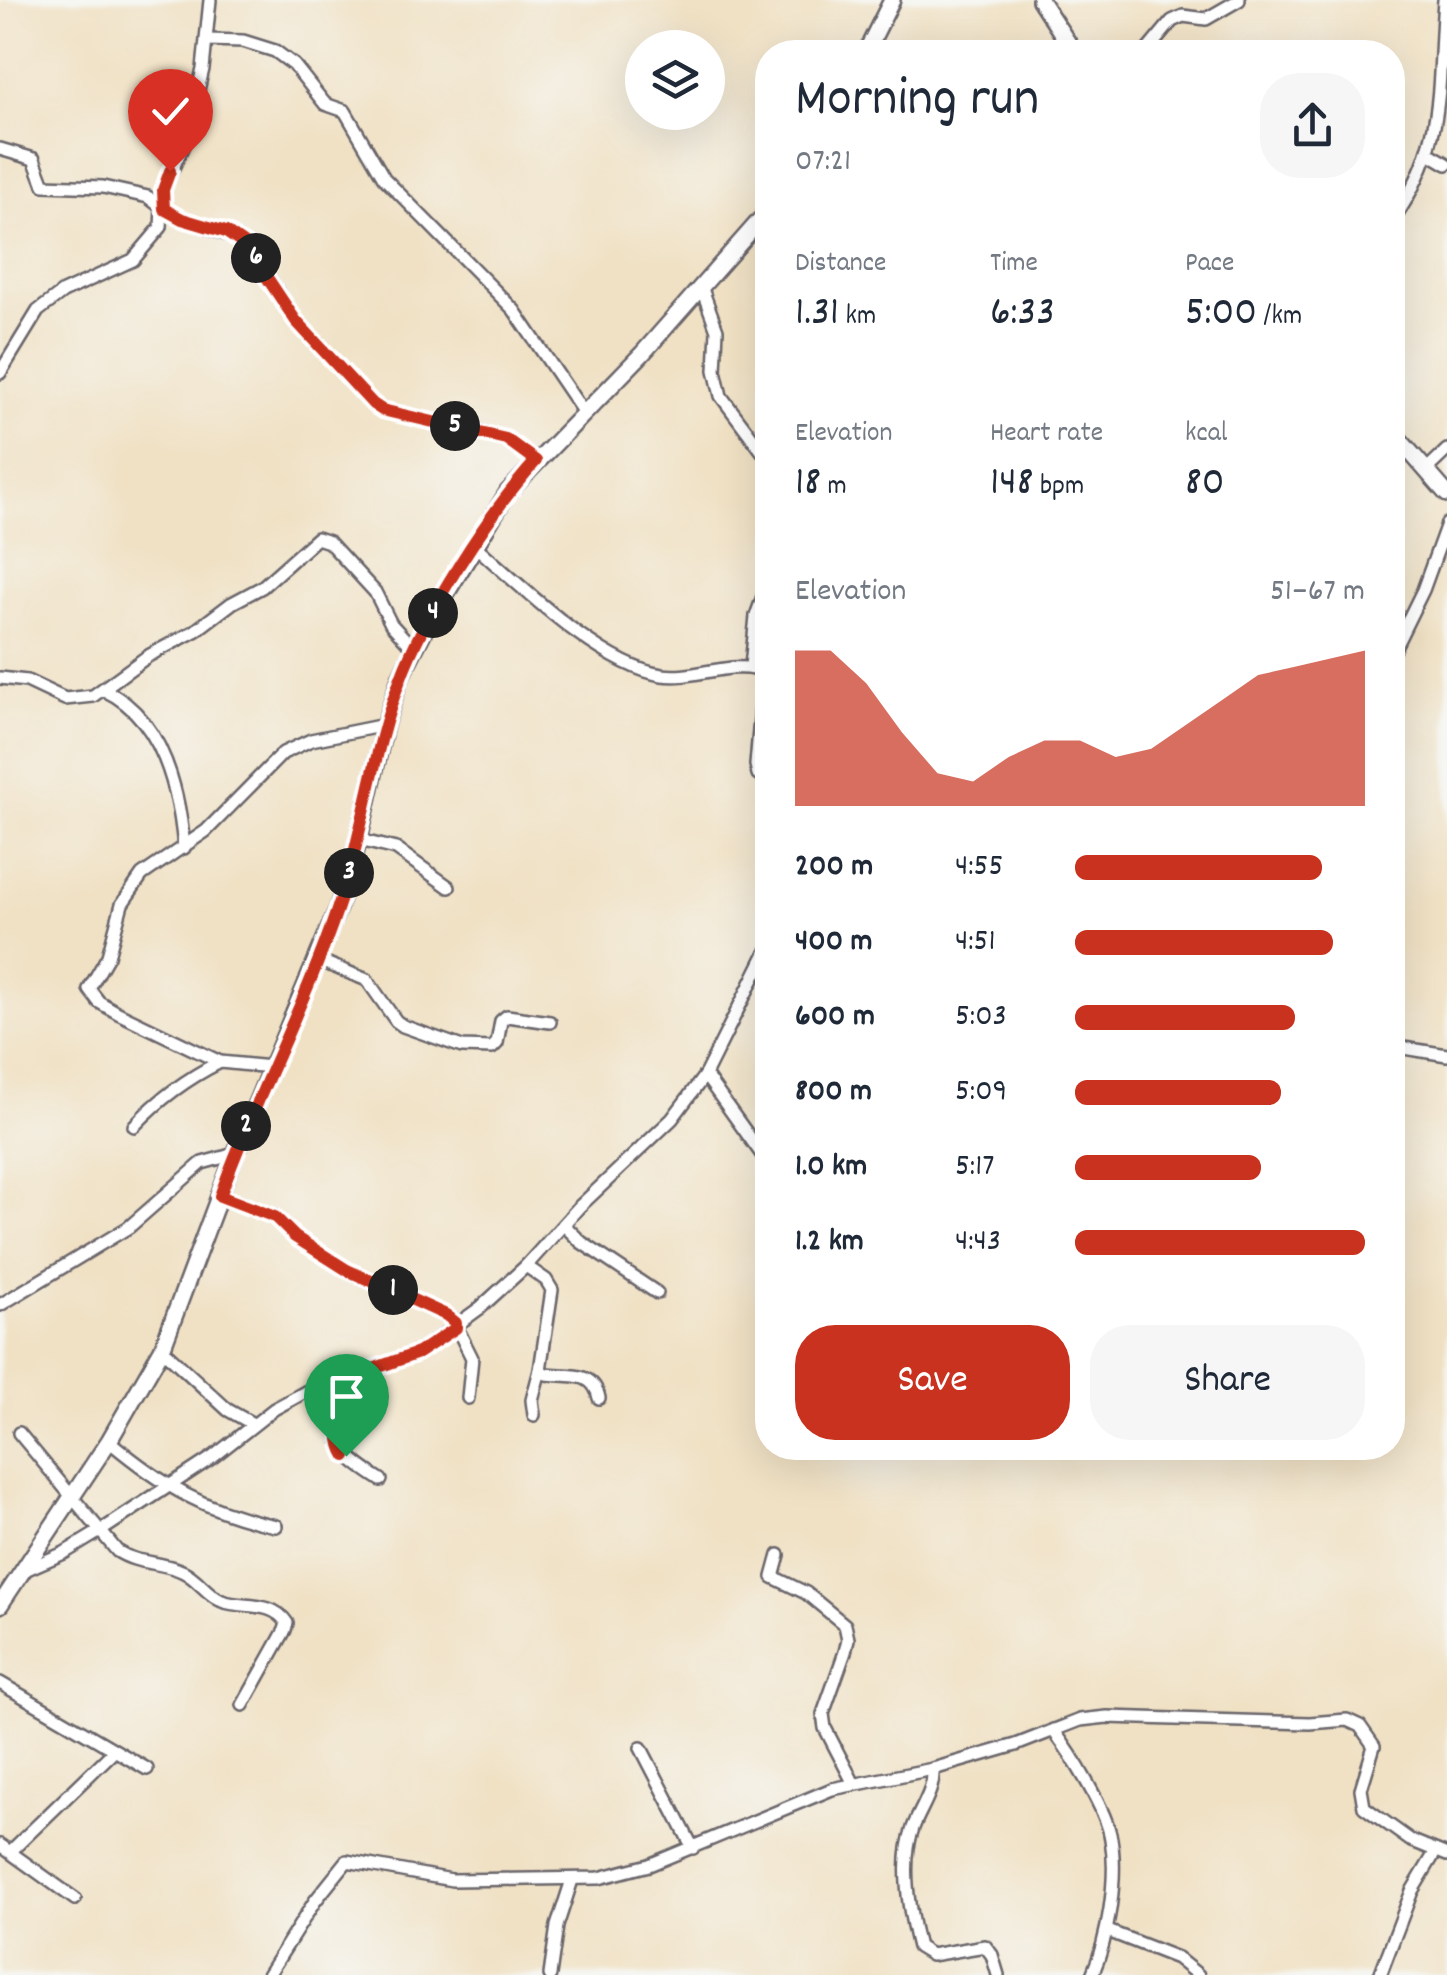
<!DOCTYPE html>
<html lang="en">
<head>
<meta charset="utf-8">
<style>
  body { margin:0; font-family:Dekko,sans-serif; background:#f6f6f7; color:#1f2937; height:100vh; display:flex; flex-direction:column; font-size:38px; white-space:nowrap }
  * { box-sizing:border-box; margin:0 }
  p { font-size:32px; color:#747a83 }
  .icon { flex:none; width:55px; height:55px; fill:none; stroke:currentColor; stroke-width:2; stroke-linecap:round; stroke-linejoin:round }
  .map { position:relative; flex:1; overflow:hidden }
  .details { position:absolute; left:755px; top:40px; width:650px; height:1420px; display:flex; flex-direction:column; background:#fff; border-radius:40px; box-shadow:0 10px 40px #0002 }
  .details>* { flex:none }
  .fabs { position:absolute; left:625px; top:30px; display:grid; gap:20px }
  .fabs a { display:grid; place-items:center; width:100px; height:100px; border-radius:50%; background:#fff; box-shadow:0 10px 40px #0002; font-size:50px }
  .pin { position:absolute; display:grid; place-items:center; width:85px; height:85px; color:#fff; margin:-102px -42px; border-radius:50% 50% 50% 0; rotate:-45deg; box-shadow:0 0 10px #0007 }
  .pin .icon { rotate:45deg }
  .km { position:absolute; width:50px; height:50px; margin:-25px; border-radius:50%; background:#222; color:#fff; font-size:28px; line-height:50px; text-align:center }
  .round { display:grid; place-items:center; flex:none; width:105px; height:105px; border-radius:40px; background:#f6f6f7 }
  .headline { display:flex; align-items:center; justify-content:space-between; height:170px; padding:0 40px }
  h1 { font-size:55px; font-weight:600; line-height:75px }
  .figures { display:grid; grid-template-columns:repeat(3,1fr); gap:15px; height:170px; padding:10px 40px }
  .figures div { display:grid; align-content:center }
  .figures b { font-size:42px; font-weight:600 }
  .figures small { font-size:28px; font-weight:400 }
  .figures p { font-size:28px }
  .chart { height:280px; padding:20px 40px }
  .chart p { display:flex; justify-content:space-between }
  .chart svg { width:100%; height:180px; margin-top:10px; fill:#c8321e; opacity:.7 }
  .button { display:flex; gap:20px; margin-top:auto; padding:20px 40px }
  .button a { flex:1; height:115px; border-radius:40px; background:#c8321e; color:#fff; font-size:40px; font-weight:600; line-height:115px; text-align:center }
  .button a+a { background:#f6f6f7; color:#1f2937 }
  ul { padding:0 40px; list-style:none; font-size:32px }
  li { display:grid; grid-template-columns:160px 120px 1fr; align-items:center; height:75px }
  li i { height:25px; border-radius:12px; background:#c8321e }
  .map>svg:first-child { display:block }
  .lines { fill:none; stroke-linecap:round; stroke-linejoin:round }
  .street-casing { stroke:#6a656b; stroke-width:16 }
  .secondary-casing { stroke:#6a656b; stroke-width:20 }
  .street { stroke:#fff; stroke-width:11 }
  .secondary { stroke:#fff; stroke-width:15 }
  .route-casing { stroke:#fff; stroke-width:20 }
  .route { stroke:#c8321e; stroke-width:12 }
</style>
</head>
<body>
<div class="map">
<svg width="1447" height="1975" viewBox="0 0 1447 1975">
  <rect width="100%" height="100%" fill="#f6f6f2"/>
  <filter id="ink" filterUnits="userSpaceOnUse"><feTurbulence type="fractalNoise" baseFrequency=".01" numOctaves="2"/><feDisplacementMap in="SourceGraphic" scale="20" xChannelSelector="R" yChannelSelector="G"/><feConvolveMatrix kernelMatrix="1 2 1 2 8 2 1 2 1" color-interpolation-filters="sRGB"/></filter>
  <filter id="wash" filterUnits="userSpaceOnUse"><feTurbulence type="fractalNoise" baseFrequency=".0048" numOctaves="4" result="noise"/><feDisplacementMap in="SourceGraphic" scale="40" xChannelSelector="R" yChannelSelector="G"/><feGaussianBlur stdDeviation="2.25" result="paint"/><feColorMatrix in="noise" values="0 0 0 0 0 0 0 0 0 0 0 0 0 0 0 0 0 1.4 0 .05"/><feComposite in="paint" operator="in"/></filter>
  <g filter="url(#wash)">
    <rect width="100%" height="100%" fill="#f0e1c4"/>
  </g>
  <g filter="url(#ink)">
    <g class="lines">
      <g class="street-casing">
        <g id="street">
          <path d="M207 40 243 41 275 51 294 65 325 104 345 111 384 178 514 310 584 413"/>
          <path d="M1146 52 1172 21 1183 16 1206 19 1239 0"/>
          <path d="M0 149 34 159 44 185 103 187 148 197 171 215 237 238 259 262 296 321 373 404 382 410 507 439 536 461"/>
          <path d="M1430 154 1447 164"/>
          <path d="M1392 222C1447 142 1437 90 1444 0"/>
          <path d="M702 289 717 330 715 370 721 396 768 459"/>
          <path d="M0 373 38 311 63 292 133 260 161 227 163 190 187 137 203 69 210 0"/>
          <path d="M1427 469 1447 450"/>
          <path d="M474 545C520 585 601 666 662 675 698 680 732 658 768 673"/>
          <path d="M1392 653 1423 590 1447 524"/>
          <path d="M751 666 756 616 768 583"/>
          <path d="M764 671 756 765 758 774 768 780"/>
          <path d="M0 678 27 681 65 699 93 696 148 656 195 631 232 603 262 587 317 538 329 542 375 592 391 624 414 649"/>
          <path d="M104 690C162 717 179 790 184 848"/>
          <path d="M359 840 396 849 449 887"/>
          <path d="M318 960 367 980 396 1021 403 1026 462 1047 492 1048 497 1043 501 1021 507 1016 550 1022"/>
          <path d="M1392 1046 1447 1055"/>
          <path d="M271 1067 220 1062 118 1013 99 1002 89 989 108 956 122 904 142 875 206 831 283 753 311 740 385 725"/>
          <path d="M705 1075 768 1163"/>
          <path d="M134 1126C160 1098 186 1079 220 1062"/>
          <path d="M220 1196 275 1217 295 1237 347 1270 452 1318 472 1358 468 1398"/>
          <path d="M564 1225 581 1242 657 1293"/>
          <path d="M526 1266 546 1280 552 1290 540 1370 546 1374C569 1377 593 1370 599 1398"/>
          <path d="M0 1305 129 1227 202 1163 235 1154"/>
          <path d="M162 1349 228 1410 253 1424"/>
          <path d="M356 1375C339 1436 319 1441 381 1480"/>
          <path d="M534 1415 532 1400 540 1370"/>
          <path d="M19 1433 117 1551C138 1565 162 1561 184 1572 198 1579 207 1595 222 1601 244 1609 272 1600 287 1623L285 1630 243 1705"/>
          <path d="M109 1441C164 1487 205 1511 276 1526"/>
          <path d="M779 1555 773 1577 806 1593 845 1625 848 1639 845 1652 823 1714 825 1728 853 1782"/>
          <path d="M25 1570 64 1553 102 1530 213 1457 274 1409 307 1391 418 1353 480 1308 526 1266 579 1207 672 1119 705 1075 768 949"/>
          <path d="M0 1683 147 1769"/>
          <path d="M1053 1730C1071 1753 1107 1811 1111 1839 1118 1878 1108 1939 1092 1975"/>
          <path d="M641 1748 693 1848"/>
          <path d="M933 1769C935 1790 920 1809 913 1828 900 1863 909 1912 918 1947L931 1955 985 1946 992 1955 998 1975"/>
          <path d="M0 1845 75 1899"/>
          <path d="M10 1852 114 1751"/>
          <path d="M1108 1931 1177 1958 1198 1975"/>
          <path d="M268 1975 315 1901 347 1861 452 1880 599 1878 649 1865 832 1789 933 1769 1016 1745 1080 1720 1107 1717 1310 1723 1347 1720 1360 1726 1374 1746 1361 1789 1364 1807 1410 1840 1447 1855"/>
          <path d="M550 1975 557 1926 572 1880"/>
          <path d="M1380 1975 1412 1891 1436 1851"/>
        </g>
      </g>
      <g class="secondary-casing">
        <g id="secondary">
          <path d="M1040 0 1074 52"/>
          <path d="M866 52 892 0"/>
          <path d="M1392 431 1447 494"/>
          <path d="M0 1605 109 1441 162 1349 235 1154 338 908 359 840 385 725 400 678 427 625 508 492 642 354 768 211"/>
        </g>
      </g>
      <use href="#street" class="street"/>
      <use href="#secondary" class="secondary"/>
    </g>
  </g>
  <g class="lines" filter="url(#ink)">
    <g class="route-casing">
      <path id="route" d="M170 171 163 190 164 209 182 219 226 232 246 246 296 321 373 404 382 410 506 439 536 461C488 514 425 612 400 680 372 753 364 833 338 907 305 1006 255 1098 220 1196L275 1217 295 1237 347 1270 446 1315 456 1323V1328L418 1353 356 1375C348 1402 330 1431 346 1456"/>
    </g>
    <use href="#route" class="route"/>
  </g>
</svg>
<div class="fabs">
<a><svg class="icon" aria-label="layers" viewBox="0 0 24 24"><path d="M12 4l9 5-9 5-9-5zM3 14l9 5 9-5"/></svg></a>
</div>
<div class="pin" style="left:346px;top:1456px;background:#1e9e55"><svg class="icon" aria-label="arrive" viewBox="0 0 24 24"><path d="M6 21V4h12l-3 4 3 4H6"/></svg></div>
<div class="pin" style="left:170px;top:171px;background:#d93025"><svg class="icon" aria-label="check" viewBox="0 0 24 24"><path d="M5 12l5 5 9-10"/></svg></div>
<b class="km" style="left:393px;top:1290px">1</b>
<b class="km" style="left:246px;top:1126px">2</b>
<b class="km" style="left:349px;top:873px">3</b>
<b class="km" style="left:433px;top:613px">4</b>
<b class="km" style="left:455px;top:426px">5</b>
<b class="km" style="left:256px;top:258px">6</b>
<section class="details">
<div class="headline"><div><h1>Morning run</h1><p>07:21</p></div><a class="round"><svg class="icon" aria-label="share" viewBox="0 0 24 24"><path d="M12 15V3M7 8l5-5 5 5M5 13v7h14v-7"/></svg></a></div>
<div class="figures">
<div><p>Distance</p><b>1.31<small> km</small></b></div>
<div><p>Time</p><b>6:33</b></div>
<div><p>Pace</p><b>5:00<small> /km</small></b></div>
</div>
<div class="figures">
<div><p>Elevation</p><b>18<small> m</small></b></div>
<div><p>Heart rate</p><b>148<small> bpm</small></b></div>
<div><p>kcal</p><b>80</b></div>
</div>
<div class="chart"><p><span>Elevation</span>51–67 m</p>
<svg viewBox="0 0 160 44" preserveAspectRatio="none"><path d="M0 44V6L10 6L20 14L30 26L40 36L50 38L60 32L70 28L80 28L90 32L100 30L110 24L120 18L130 12L140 10L150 8L160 6V44z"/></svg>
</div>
<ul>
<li><b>200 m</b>4:55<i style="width:85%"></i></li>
<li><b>400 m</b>4:51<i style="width:89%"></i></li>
<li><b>600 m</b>5:03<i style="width:76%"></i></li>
<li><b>800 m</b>5:09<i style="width:71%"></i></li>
<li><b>1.0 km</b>5:17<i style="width:64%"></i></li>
<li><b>1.2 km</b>4:43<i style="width:100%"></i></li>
</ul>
<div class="button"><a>Save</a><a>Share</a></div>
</section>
</div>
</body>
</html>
